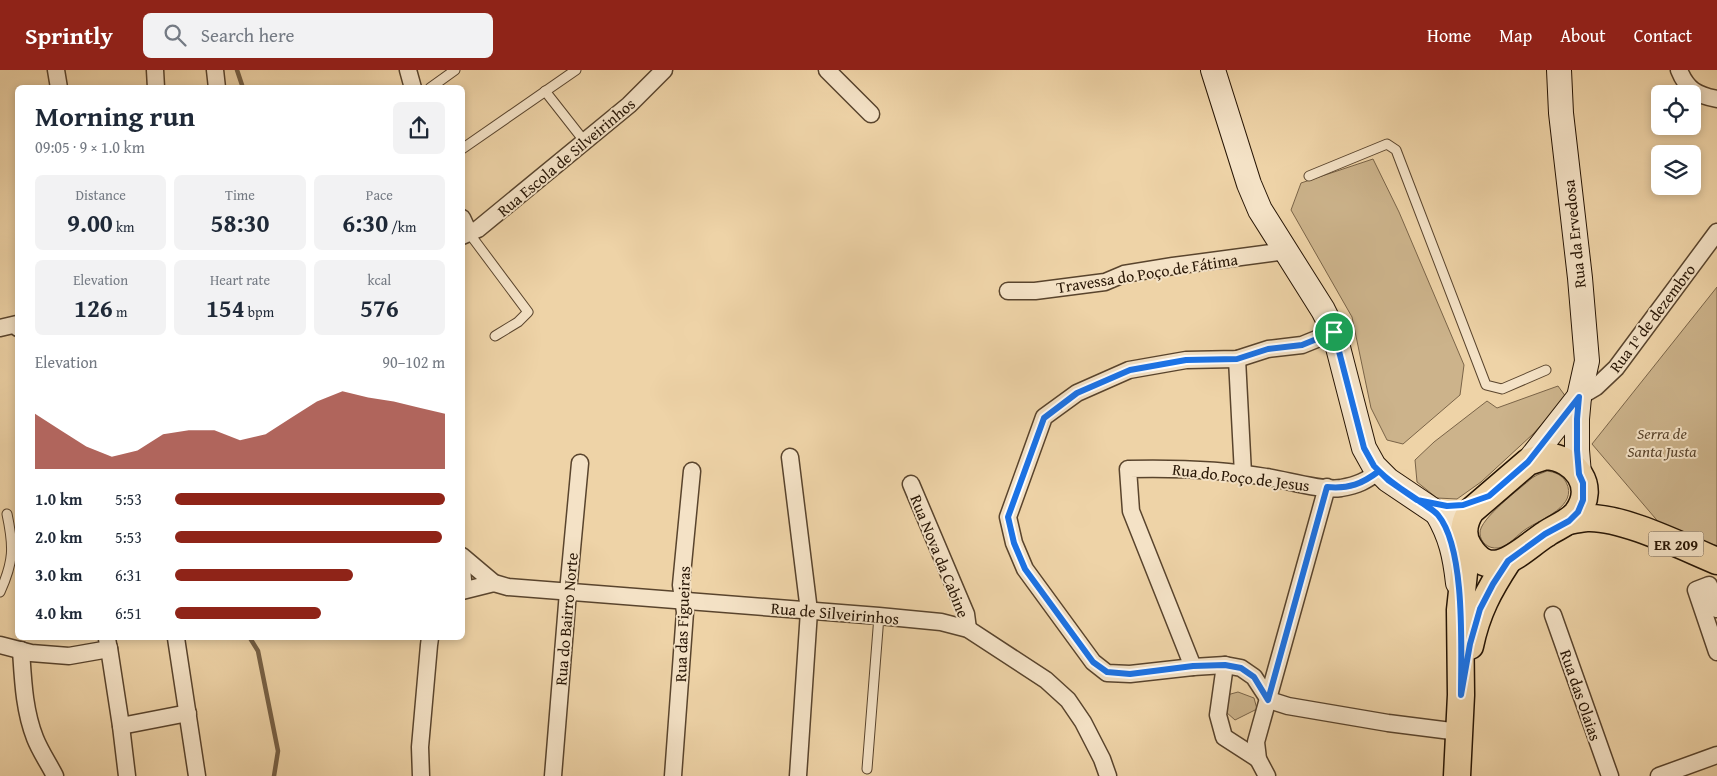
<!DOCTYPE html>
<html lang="en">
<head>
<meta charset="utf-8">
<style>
  body { margin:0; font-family:"Gentium Book Plus",serif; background:#f2f2f3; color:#1f2937; height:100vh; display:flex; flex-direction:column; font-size:19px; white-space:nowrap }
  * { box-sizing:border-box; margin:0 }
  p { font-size:16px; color:#747a83 }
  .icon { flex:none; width:28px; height:28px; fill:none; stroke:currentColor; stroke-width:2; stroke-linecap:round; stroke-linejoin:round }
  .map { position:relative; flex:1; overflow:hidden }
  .drawer { position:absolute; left:15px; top:15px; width:450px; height:555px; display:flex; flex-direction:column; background:#fff; border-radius:8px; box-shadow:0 2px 8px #0003 }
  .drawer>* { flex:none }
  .buttons { position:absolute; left:1651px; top:15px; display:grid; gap:10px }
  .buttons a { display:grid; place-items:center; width:50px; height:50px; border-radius:8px; background:#fff; box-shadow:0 2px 8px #0003; font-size:25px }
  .pin { position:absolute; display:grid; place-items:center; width:42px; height:42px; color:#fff; margin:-21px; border:2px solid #fff; border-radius:50%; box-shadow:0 1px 5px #0007 }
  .round { display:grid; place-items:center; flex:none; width:52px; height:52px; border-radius:8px; background:#f2f2f3 }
  .overview { display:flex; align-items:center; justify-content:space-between; height:85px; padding:0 20px }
  h1 { font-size:28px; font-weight:800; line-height:38px }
  .figures { display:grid; grid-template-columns:repeat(3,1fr); gap:8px; height:85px; padding:5px 20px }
  .figures div { display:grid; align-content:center; border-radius:8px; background:#f2f2f3; text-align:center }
  .figures b { font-size:25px; font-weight:800 }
  .figures small { font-size:14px; font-weight:400 }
  .figures p { font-size:14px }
  .chart { height:140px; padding:10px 20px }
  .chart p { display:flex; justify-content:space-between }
  .chart svg { width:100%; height:90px; margin-top:5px; fill:#8f2418; opacity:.7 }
  ul { padding:0 20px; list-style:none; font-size:16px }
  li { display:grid; grid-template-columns:80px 60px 1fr; align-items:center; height:38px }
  li i { height:12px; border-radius:6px; background:#8f2418 }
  header { display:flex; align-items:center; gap:30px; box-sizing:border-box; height:70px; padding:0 25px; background:#8f2418; color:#fff }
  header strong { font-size:24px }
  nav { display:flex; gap:28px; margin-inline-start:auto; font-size:18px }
  .search { width:350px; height:45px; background:#f2f2f3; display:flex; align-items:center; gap:12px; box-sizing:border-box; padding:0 18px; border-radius:8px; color:#747a83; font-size:19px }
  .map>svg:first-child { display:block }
  .green { fill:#ccb38b; stroke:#7a6448 }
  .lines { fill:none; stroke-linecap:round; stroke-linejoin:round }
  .stream { stroke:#766045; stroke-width:4.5 }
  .lane-casing { stroke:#59442d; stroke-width:11 }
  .street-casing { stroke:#59442d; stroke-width:19 }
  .secondary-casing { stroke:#271504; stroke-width:26 }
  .primary-casing { stroke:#271504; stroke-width:29 }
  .lane { stroke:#f4e2c6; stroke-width:9 }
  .street { stroke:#f4e2c6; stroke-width:16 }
  .secondary { stroke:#f4e2c6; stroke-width:24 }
  .primary { stroke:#eed3a7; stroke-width:26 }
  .route-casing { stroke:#fff; stroke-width:10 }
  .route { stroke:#1a73e8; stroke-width:6 }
  .labels { text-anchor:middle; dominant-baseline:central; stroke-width:4; stroke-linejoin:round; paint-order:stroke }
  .shield { fill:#f4e2c6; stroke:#64523e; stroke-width:1 }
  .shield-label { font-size:15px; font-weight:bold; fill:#271504 }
  .street-label { font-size:16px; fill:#271504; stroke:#f4e2c6 }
  .park-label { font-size:16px; font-style:italic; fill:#59442c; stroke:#f4e2c6 }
</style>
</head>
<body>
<header>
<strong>Sprintly</strong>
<div class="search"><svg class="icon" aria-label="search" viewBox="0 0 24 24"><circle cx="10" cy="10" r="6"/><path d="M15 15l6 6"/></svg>Search here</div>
<nav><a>Home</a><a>Map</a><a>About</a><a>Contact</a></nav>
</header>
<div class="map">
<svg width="1717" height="706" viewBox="0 0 1717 706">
  <rect width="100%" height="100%" fill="#eed3a7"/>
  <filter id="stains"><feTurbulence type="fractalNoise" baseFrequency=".004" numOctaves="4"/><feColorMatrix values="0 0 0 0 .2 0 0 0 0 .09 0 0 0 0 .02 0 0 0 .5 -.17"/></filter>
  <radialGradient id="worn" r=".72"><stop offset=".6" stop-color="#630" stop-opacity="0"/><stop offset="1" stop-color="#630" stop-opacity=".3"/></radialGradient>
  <g class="green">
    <path d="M1373 89 1399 142 1464 295 1460 325 1403 374 1387 370 1371 338 1352 247 1291 140 1301 113Z"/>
    <path d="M1717 217V476L1661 455 1592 374Z"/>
    <path d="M1558 316 1566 327 1533 364 1481 412 1457 429 1437 428 1417 412 1415 390 1434 372 1487 331 1497 338Z"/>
    <path d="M1547 401C1555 402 1562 405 1566 412 1579 436 1541 449 1526 459 1518 464 1508 477 1498 478 1488 479 1480 472 1480 463 1479 449 1521 418 1532 408L1537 405Z"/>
    <path d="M1238 622 1254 628 1257 639 1235 650 1226 642 1227 625Z"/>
  </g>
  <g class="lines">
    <g class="stream">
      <path d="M237 0 243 18"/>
      <path d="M250 568 258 581 278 681 274 706"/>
    </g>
    <g class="lane-casing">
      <g id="lane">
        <path d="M430 18 455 0"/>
        <path d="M545 21 585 72"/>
        <path d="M462 79 576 0"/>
        <path d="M1309 106 1387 74 1396 80 1486 315 1502 319 1546 300"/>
        <path d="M469 163 528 242 518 252 495 266"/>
        <path d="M0 522C14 491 14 477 7 444"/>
        <path d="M867 699 879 546"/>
      </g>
    </g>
    <g class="street-casing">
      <g id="street">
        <path d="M56 0 59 18"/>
        <path d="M155 0 156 18"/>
        <path d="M215 0 217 18"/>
        <path d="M408 0 413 18"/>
        <path d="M827 0 871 44"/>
        <path d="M1679 0C1687 20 1697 25 1717 29"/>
        <path d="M462 148 469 163"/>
        <path d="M462 166 478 159 629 35 664 0"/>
        <path d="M1008 221H1035L1105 212 1124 204 1173 196 1286 181"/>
        <path d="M0 258 17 254 18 258"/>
        <path d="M1334 262 1302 275 1268 279 1237 289 1186 290 1129 300 1077 323 1044 347 1008 447 1014 473 1025 499 1093 592 1107 603 1130 604 1193 597 1225 595 1241 598 1254 607 1269 630 1288 636 1388 653 1459 662"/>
        <path d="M1237 289 1243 404"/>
        <path d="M1579 327 1596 317 1616 298 1717 162"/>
        <path d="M790 387 809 541 798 706"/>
        <path d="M911 414 966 544 968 559"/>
        <path d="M462 486 494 513 508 517 879 546 941 552 968 559 1046 610 1068 630 1083 652 1102 689 1108 706"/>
        <path d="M462 499 464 520"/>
        <path d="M462 521 494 513"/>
        <path d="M1717 539 1709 515 1696 520 1717 582"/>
        <path d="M1553 545 1610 706"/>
        <path d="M176 568 197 706"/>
        <path d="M0 575 31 583 69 586 109 579 107 569"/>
        <path d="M109 578 121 656 127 706"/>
        <path d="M21 580C23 610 24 640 35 668 40 681 49 694 55 706"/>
        <path d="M1225 595 1218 645 1224 667 1258 689"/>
        <path d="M1193 597 1131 441 1128 399C1173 398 1220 399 1266 407 1287 410 1321 421 1341 418 1358 415 1366 411 1379 401"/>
        <path d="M121 656 188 643"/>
        <path d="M421 706 420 677 429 575 430 568"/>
        <path d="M553 706 568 522 580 393"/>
        <path d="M673 706 685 542 681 515 692 401"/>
        <path d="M1267 706 1258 689 1256 672 1327 417"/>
        <path d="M1659 706 1717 685"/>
      </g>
    </g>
    <g class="secondary-casing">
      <g id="secondary">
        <path d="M1213 0 1249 114 1260 140 1323 240 1334 262 1364 378 1374 396 1388 410 1437 443 1465 457"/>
        <path d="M1559 0 1561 43 1580 208 1587 291 1579 327 1577 349V380L1579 404"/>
        <path d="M1528 392 1579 327"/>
        <path d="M1437 443C1451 467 1455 486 1458 513"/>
      </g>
    </g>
    <g class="primary-casing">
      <g id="primary">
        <path d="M1546 386C1575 388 1597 416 1577 443 1569 453 1556 457 1546 464 1522 479 1492 515 1469 477 1461 465 1464 452 1471 441L1528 392Z"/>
        <path d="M1569 451C1575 450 1582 448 1588 448 1624 447 1683 477 1717 491"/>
        <path d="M1470 576C1477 542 1489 520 1508 491"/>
        <path d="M1457 706 1461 625 1460 540 1467 475"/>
      </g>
    </g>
    <use href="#lane" class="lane"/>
    <use href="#street" class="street"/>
    <use href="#secondary" class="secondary"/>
    <use href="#primary" class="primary"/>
  </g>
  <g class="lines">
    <g class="route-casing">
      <path id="route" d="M1334 262 1302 275 1268 279 1237 289 1186 290 1130 300 1077 323 1044 348 1008 447 1014 473 1025 499 1093 592 1107 602 1130 604 1193 596 1225 595 1241 598 1254 607 1268 630 1327 417C1349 419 1362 414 1379 401 1392 414 1408 423 1422 433 1427 437 1434 440 1438 445 1466 479 1461 580 1461 625L1470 574 1480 539 1493 514 1508 491 1545 464 1569 451 1578 442 1583 430V413L1579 404 1577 380V349L1579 327 1528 392 1489 426 1463 435 1447 436 1417 430 1388 410 1374 396 1364 378 1334 262"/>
    </g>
    <use href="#route" class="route"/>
  </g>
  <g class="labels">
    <rect class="shield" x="1648.5" y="461.5" width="55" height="25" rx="4"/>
    <g class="shield-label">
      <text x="1676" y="474">ER 209</text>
    </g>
    <g class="street-label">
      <text transform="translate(566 87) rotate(-40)">Rua Escola de Silveirinhos</text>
      <text transform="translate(1574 164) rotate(-96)">Rua da Ervedosa</text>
      <text transform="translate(1147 203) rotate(-9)">Travessa do Poço de Fátima</text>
      <text transform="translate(1652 248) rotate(-53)">Rua 1º de dezembro</text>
      <text transform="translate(1241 407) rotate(7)">Rua do Poço de Jesus</text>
      <text transform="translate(940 486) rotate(68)">Rua Nova da Cabine</text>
      <text transform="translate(835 543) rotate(5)">Rua de Silveirinhos</text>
      <text transform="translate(566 549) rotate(-85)">Rua do Bairro Norte</text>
      <text transform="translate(682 554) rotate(-88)">Rua das Figueiras</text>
      <text transform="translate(1581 625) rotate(71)">Rua das Olaias</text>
    </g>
    <g class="park-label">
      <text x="1662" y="363">Serra de<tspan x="1662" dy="18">Santa Justa</tspan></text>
    </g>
  </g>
  <rect width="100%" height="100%" filter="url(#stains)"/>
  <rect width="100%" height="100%" fill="url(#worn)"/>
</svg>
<div class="buttons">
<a><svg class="icon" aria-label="locate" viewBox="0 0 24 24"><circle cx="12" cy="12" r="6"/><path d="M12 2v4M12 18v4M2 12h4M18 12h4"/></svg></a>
<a><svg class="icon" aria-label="layers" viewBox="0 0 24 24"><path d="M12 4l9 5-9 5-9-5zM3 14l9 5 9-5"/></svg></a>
</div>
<div class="pin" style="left:1334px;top:262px;background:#1e9e55"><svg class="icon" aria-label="arrive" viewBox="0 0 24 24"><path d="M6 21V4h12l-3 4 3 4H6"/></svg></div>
<section class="drawer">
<div class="overview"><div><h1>Morning run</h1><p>09:05 · 9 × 1.0 km</p></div><a class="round"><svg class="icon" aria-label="share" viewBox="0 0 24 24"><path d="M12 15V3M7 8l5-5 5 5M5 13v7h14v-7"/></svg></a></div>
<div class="figures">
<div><p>Distance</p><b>9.00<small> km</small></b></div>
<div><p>Time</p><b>58:30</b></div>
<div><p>Pace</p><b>6:30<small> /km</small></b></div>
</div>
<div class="figures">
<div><p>Elevation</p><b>126<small> m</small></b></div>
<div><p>Heart rate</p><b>154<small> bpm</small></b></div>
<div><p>kcal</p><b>576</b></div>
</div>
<div class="chart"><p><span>Elevation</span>90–102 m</p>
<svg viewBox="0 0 160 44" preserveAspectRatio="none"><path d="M0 44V17L10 25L20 33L30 38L40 35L50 27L60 25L70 25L80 30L90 27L100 19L110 11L120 6L130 9L140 11L150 14L160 17V44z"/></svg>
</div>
<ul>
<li><b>1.0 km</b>5:53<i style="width:100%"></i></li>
<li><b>2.0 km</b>5:53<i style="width:99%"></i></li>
<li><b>3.0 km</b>6:31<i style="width:66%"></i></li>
<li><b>4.0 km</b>6:51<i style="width:54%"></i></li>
</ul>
</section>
</div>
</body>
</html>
